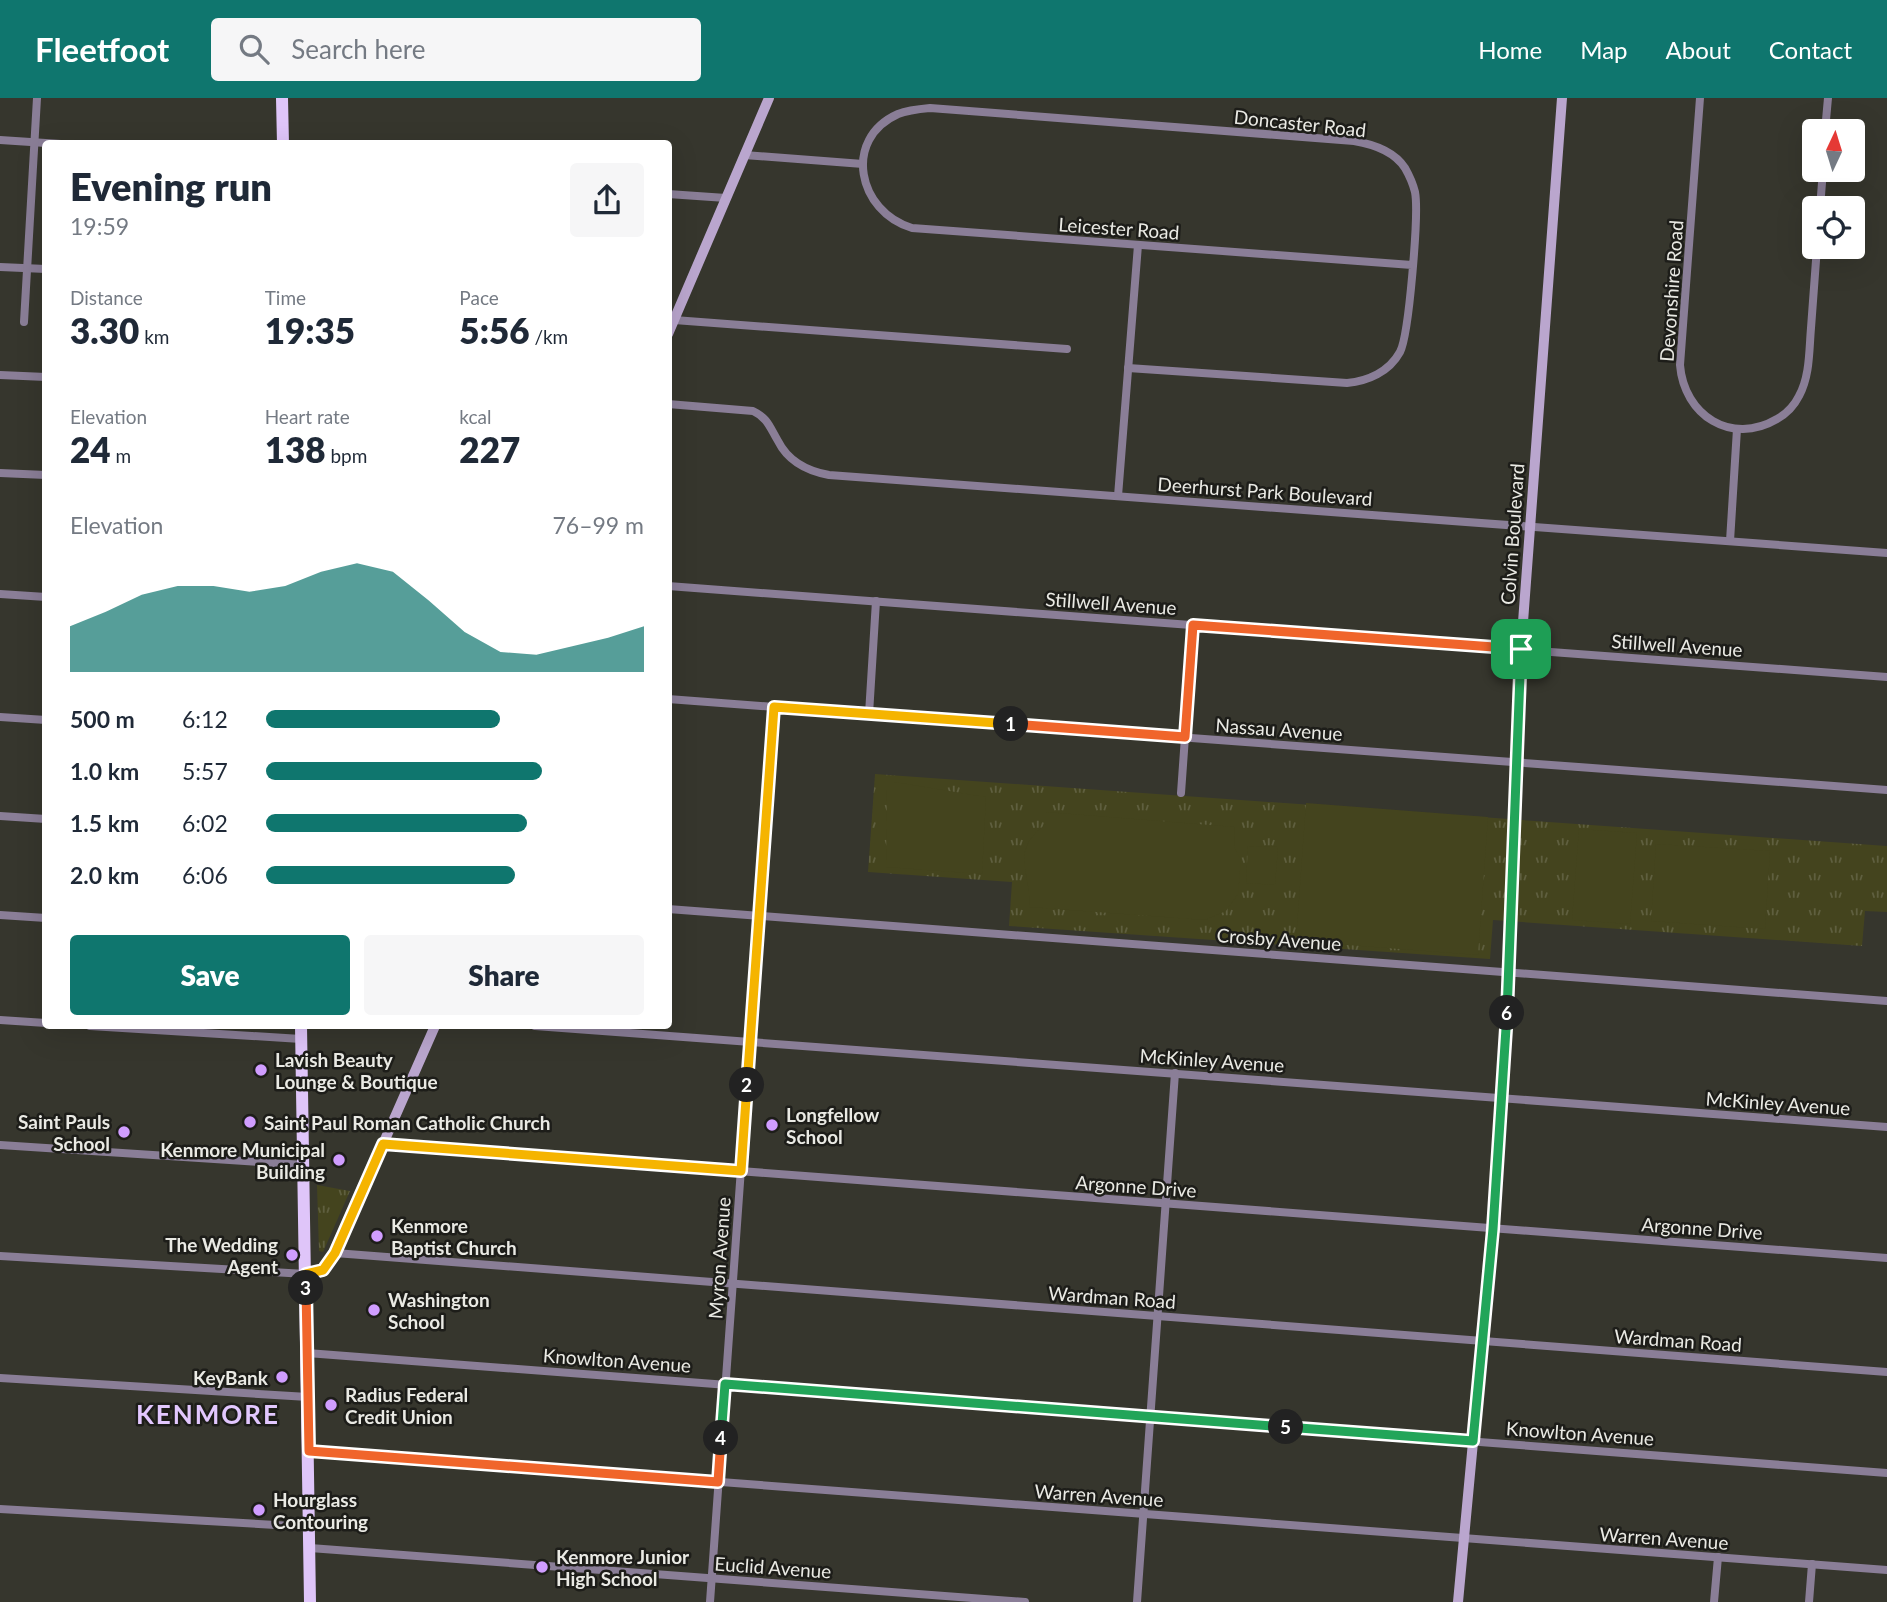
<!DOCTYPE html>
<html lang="en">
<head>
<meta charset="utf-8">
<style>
  body { margin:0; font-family:Lato,sans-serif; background:#f6f6f7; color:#1f2937; height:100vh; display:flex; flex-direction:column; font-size:26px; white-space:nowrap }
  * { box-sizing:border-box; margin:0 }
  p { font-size:23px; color:#747a83 }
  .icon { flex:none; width:38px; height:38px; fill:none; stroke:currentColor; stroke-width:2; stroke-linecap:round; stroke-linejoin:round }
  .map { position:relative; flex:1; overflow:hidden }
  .drawer { position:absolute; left:42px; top:42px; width:630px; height:889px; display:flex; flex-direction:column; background:#fff; border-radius:7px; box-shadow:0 7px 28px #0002 }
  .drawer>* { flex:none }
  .needle { width:46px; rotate:4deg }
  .tools { position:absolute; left:1802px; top:21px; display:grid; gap:14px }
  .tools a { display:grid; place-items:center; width:63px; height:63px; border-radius:7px; background:#fff; box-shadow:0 7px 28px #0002; font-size:35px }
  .pin { position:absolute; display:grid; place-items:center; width:60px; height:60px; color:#fff; margin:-30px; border-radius:14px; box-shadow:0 4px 10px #0006 }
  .km { position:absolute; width:35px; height:35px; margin:-18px; border-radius:50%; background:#222; color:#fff; font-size:19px; line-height:35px; text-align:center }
  .round { display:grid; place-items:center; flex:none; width:74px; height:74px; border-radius:7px; background:#f6f6f7 }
  .summary { display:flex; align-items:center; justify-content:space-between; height:119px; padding:0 28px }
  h1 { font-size:38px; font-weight:800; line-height:52px }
  .metrics { display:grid; grid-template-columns:repeat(3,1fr); gap:10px; height:119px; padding:7px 28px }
  .metrics div { display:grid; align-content:center }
  .metrics b { font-size:35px; font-weight:800 }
  .metrics small { font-size:19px; font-weight:400 }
  .metrics p { font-size:19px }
  .chart { height:196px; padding:14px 28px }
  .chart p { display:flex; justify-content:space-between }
  .chart svg { width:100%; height:126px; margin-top:7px; fill:#0f766e; opacity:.7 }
  .action { display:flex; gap:14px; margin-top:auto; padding:14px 28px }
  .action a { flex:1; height:80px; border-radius:7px; background:#0f766e; color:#fff; font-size:28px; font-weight:800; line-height:80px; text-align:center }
  .action a+a { background:#f6f6f7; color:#1f2937 }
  ul { padding:0 28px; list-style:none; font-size:23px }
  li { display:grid; grid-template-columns:112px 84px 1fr; align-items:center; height:52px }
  li i { height:18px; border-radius:9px; background:#0f766e }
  header { display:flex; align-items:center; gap:42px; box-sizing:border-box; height:98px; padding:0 35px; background:#0f766e; color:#fff }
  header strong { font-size:33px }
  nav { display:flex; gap:38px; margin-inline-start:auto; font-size:24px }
  .search { width:490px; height:63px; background:#f6f6f7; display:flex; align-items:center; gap:18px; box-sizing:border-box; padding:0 24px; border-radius:7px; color:#747a83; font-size:26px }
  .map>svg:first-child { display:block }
  .grass { fill:url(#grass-tufts) }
  .pitch { fill:#44441e }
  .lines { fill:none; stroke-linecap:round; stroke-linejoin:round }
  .street { stroke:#8a7e97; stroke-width:8 }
  .secondary { stroke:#baa6ce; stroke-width:10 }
  .primary { stroke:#dfc5f9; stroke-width:12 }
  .split-1-casing { stroke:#fff; stroke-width:14 }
  .split-2-casing { stroke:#fff; stroke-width:14 }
  .split-3-casing { stroke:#fff; stroke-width:14 }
  .split-4-casing { stroke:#fff; stroke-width:14 }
  .split-5-casing { stroke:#fff; stroke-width:14 }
  .split-6-casing { stroke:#fff; stroke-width:14 }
  .split-7-casing { stroke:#fff; stroke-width:14 }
  .split-1 { stroke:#f0652b; stroke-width:9 }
  .split-2 { stroke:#f5b400; stroke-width:9 }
  .split-3 { stroke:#f5b400; stroke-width:9 }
  .split-4 { stroke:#f0652b; stroke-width:9 }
  .split-5 { stroke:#22a559; stroke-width:9 }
  .split-6 { stroke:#22a559; stroke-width:9 }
  .split-7 { stroke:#22a559; stroke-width:9 }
  .poi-dot { fill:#d09dff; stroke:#1d1d19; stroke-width:2.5 }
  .labels { text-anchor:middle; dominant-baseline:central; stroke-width:5; stroke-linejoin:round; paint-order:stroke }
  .street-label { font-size:19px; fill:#eaeae4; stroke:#1d1d19 }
  .poi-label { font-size:19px; font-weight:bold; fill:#eaeae4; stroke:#1d1d19; text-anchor:start }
  .district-label { font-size:26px; font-weight:bold; letter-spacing:2px; fill:#e2c7fe; stroke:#1d1d19 }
</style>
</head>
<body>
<header>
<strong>Fleetfoot</strong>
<div class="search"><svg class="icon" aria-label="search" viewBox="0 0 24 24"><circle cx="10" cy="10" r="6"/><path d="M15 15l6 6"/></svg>Search here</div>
<nav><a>Home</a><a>Map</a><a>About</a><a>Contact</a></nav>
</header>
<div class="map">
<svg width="1887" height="1504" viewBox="0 0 1887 1504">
  <defs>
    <pattern id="grass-tufts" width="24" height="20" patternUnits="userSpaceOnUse" patternTransform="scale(1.75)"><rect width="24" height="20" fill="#44441e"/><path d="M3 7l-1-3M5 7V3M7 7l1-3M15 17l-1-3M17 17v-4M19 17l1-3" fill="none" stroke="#5f5f3f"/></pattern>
  </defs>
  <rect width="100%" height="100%" fill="#36362d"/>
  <g class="grass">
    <path d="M875 676 1887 748V814L1865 813 1862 848 1493 822 1490 861 1009 828 1012 784 868 774Z"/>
    <path d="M317 1087 350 1093 323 1154 319 1153Z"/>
  </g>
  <g class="pitch">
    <path d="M894 684 986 699 982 776 886 769 887 690Z"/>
    <path d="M1306 705 1488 719 1478 857 1296 843Z"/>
    <path d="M1046 714 1235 729 1234 749 1241 762 1238 796 1226 813 1205 822 1029 809C1032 773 1008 755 1046 726Z"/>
    <path d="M1579 731 1637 735 1630 826 1572 822Z"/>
    <path d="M1656 746 1770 753 1765 831 1651 823Z"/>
    <path d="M1248 748 1278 749 1275 787 1246 785Z"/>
  </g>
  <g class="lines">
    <g class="street">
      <path d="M1700 0 1680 267C1684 317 1731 348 1777 321 1786 316 1794 308 1799 298 1810 278 1809 253 1811 230 1813 203 1815 176 1817 149"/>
      <path d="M1825 33 1828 0"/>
      <path d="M0 42 61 46"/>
      <path d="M744 57 863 66"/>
      <path d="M668 96 726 100"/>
      <path d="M1820 110 1823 72"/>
      <path d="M0 169 46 171"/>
      <path d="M674 222 1067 251"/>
      <path d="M24 224 37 0"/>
      <path d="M1128 270 1347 285C1368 283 1389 274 1400 254 1409 237 1419 115 1415 94 1413 86 1409 77 1405 70 1394 53 1372 46 1354 43L930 10C919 11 908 12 898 16 842 41 858 114 912 130L1412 167"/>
      <path d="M0 277 46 279"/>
      <path d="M668 306 753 313C768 320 770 330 778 343 788 363 807 373 829 377L1887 455"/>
      <path d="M0 375 46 377"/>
      <path d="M1118 398 1138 147"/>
      <path d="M1730 443 1737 331"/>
      <path d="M668 488 1887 579"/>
      <path d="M0 496 46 499"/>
      <path d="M668 601 1887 692"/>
      <path d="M869 616 876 503"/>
      <path d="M0 619 46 622"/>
      <path d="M1181 695 1193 527"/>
      <path d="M0 718 46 721"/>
      <path d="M668 811 1887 903"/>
      <path d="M0 817 46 820"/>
      <path d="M0 922 46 925"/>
      <path d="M90 928 301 941"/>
      <path d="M535 928 1887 1029"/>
      <path d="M383 1046 1887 1160"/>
      <path d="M0 1047 304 1067"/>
      <path d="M335 1155 1887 1274"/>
      <path d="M0 1158 306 1176"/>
      <path d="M307 1255 1887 1375"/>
      <path d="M0 1280 308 1299"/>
      <path d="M309 1353 1887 1472"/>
      <path d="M0 1411 310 1429"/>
      <path d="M310 1450 1025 1504"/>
      <path d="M710 1504 774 609"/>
      <path d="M1137 1504 1175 975"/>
      <path d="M1714 1504 1718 1459"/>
      <path d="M1809 1504 1812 1466"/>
    </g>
    <g class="secondary">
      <path d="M668 236 769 0"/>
      <path d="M306 1176 323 1172 335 1155 435 928"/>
      <path d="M1458 1504 1493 1131 1503 1000 1521 551 1562 0"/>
    </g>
    <g class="primary">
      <path d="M282 0 283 46"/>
      <path d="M301 928 310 1504"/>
    </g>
  </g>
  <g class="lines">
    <g class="split-1-casing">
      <path id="split-1" d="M1011 626 1185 639 1193 527 1521 551"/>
    </g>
    <g class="split-2-casing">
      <path id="split-2" d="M747 987 774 609 1011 626"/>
    </g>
    <g class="split-3-casing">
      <path id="split-3" d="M306 1190V1176L323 1172 335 1155 383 1046 741 1073 747 987"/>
    </g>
    <g class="split-4-casing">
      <path id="split-4" d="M306 1190 309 1353 718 1384 721 1340"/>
    </g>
    <g class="split-5-casing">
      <path id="split-5" d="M721 1340 725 1286 1286 1329"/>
    </g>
    <g class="split-6-casing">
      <path id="split-6" d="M1286 1329 1473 1343 1493 1131 1507 915"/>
    </g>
    <g class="split-7-casing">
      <path id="split-7" d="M1507 915 1521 551"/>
    </g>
    <use href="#split-1" class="split-1"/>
    <use href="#split-2" class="split-2"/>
    <use href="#split-3" class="split-3"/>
    <use href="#split-4" class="split-4"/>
    <use href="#split-5" class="split-5"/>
    <use href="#split-6" class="split-6"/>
    <use href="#split-7" class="split-7"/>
  </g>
  <g class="poi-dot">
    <circle cx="261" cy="972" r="7"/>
    <circle cx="250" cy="1024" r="7"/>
    <circle cx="772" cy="1027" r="7"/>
    <circle cx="124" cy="1034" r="7"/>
    <circle cx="339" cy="1062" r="7"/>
    <circle cx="377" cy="1138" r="7"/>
    <circle cx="292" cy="1157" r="7"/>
    <circle cx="374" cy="1212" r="7"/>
    <circle cx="282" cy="1279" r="7"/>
    <circle cx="331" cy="1307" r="7"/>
    <circle cx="259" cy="1412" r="7"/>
    <circle cx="542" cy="1469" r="7"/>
  </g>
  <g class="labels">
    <g class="street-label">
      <text transform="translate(1300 25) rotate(6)">Doncaster Road</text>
      <text transform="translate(1119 130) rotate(4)">Leicester Road</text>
      <text transform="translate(1671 193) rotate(-86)">Devonshire Road</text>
      <text transform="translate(1265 393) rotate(4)">Deerhurst Park Boulevard</text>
      <text transform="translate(1512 436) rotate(-86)">Colvin Boulevard</text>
      <text transform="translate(1111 505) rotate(4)">Stillwell Avenue</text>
      <text transform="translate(1677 547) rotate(4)">Stillwell Avenue</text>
      <text transform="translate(1279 631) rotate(4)">Nassau Avenue</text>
      <text transform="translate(1279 841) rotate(4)">Crosby Avenue</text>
      <text transform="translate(1212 962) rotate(4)">McKinley Avenue</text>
      <text transform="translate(1778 1005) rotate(4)">McKinley Avenue</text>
      <text transform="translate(1136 1088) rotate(4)">Argonne Drive</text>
      <text transform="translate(1702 1130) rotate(4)">Argonne Drive</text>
      <text transform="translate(719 1160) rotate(-86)">Myron Avenue</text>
      <text transform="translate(1112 1199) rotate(4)">Wardman Road</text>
      <text transform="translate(1678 1242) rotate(4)">Wardman Road</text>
      <text transform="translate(617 1262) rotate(4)">Knowlton Avenue</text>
      <text transform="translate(1580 1335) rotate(4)">Knowlton Avenue</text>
      <text transform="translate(1099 1397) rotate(4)">Warren Avenue</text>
      <text transform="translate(1664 1440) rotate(4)">Warren Avenue</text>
      <text transform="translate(773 1469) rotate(4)">Euclid Avenue</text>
    </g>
    <g class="poi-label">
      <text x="275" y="961">Lavish Beauty<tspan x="275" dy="22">Lounge &amp; Boutique</tspan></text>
      <text x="786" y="1016">Longfellow<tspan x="786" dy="22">School</tspan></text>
      <text x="110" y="1023" text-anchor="end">Saint Pauls<tspan x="110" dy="22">School</tspan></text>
      <text x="264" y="1024">Saint Paul Roman Catholic Church</text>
      <text x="325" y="1051" text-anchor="end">Kenmore Municipal<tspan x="325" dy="22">Building</tspan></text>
      <text x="391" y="1127">Kenmore<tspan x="391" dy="22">Baptist Church</tspan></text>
      <text x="278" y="1146" text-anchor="end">The Wedding<tspan x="278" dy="22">Agent</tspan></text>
      <text x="388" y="1201">Washington<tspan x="388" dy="22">School</tspan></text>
      <text x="268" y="1279" text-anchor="end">KeyBank</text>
      <text x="345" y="1296">Radius Federal<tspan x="345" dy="22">Credit Union</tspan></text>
      <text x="273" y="1401">Hourglass<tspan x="273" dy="22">Contouring</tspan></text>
      <text x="556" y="1458">Kenmore Junior<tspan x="556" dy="22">High School</tspan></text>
    </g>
    <g class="district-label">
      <text x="208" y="1316">KENMORE</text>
    </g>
  </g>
</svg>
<div class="tools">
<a><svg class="needle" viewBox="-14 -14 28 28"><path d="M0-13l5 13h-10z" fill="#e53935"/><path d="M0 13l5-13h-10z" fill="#747a83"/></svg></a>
<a><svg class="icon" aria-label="locate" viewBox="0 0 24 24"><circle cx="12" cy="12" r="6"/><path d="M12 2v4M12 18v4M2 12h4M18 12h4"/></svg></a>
</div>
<div class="pin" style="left:1521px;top:551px;background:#1e9e55"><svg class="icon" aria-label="arrive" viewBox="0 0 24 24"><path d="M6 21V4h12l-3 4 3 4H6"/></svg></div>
<b class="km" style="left:1011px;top:626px">1</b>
<b class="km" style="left:747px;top:987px">2</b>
<b class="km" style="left:306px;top:1190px">3</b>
<b class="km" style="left:721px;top:1340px">4</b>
<b class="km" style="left:1286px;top:1329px">5</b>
<b class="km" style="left:1507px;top:915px">6</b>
<section class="drawer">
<div class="summary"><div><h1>Evening run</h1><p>19:59</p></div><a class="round"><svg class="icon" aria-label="share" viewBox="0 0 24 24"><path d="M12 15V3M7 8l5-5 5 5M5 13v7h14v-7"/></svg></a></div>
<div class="metrics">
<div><p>Distance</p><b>3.30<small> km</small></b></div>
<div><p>Time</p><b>19:35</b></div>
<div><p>Pace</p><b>5:56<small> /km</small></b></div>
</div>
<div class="metrics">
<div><p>Elevation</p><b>24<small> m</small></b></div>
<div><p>Heart rate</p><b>138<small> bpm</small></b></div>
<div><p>kcal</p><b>227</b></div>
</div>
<div class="chart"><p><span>Elevation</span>76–99 m</p>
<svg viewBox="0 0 160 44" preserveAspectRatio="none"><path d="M0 44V28L10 23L20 17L30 14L40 14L50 16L60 14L70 9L80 6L90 9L100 19L110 30L120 37L130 38L140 35L150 32L160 28V44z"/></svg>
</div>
<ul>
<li><b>500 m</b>6:12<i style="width:62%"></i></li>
<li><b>1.0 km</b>5:57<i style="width:73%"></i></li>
<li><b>1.5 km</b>6:02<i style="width:69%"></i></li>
<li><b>2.0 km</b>6:06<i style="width:66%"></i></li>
</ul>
<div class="action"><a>Save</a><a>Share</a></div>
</section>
</div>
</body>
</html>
